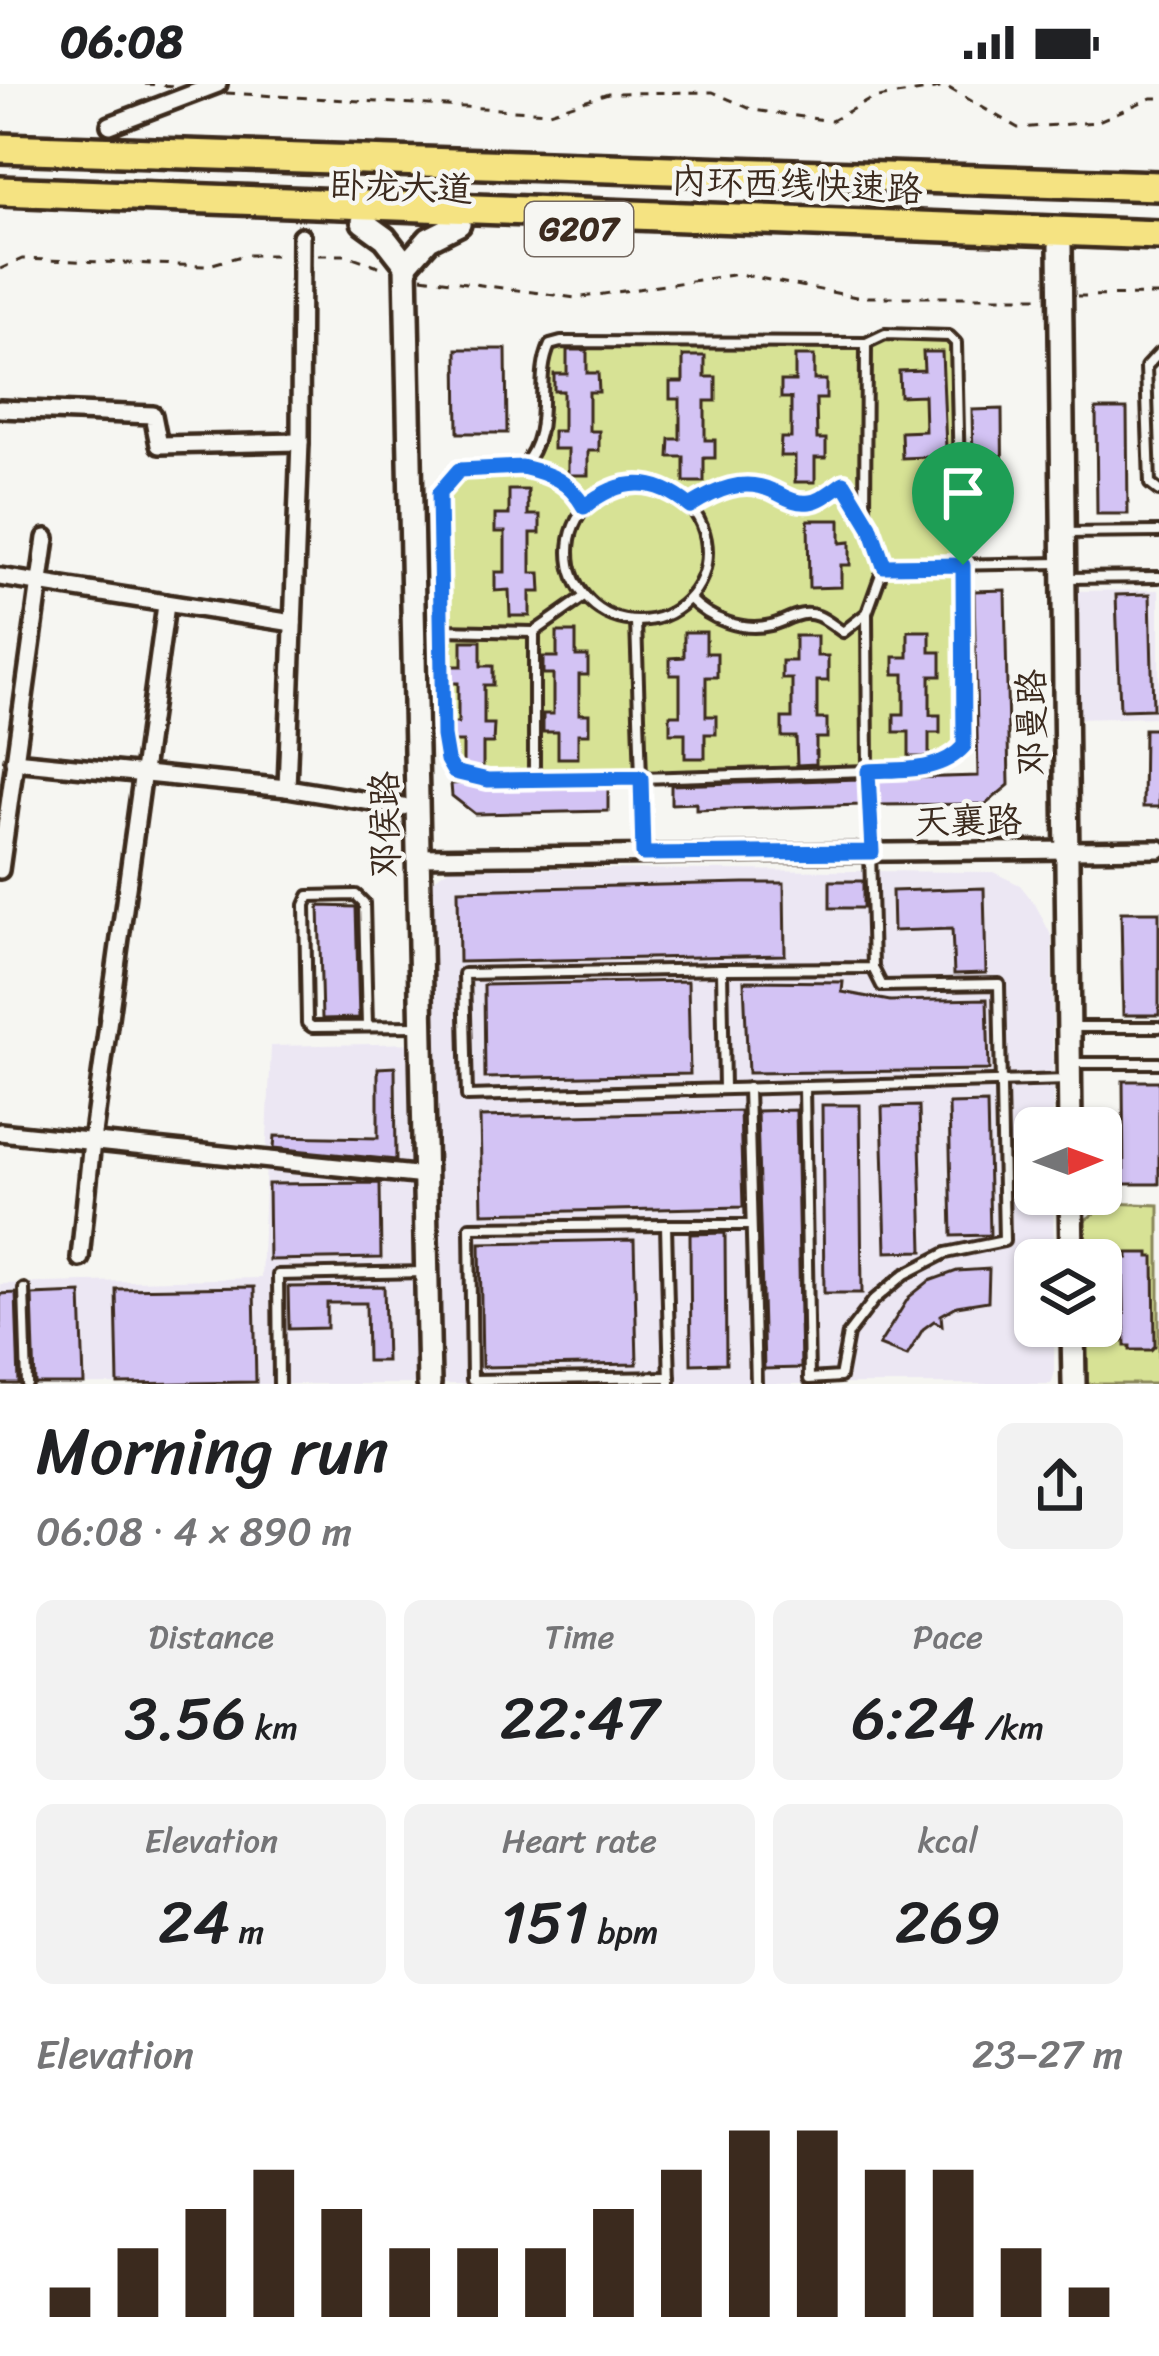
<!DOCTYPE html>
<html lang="en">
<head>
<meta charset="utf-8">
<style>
  body { margin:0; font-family:Sriracha,"LXGW WenKai TC",sans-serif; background:#f2f2f2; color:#202124; height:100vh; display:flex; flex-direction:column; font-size:45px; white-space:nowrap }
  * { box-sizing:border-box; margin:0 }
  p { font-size:39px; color:#757577 }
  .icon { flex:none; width:66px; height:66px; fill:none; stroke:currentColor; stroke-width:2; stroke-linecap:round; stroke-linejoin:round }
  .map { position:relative; height:1300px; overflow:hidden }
  .details { display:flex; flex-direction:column; background:#fff; flex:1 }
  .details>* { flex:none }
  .needle { width:78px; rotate:89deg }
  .buttons { position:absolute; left:1014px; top:1023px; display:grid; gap:24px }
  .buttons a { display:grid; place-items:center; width:108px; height:108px; border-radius:18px; background:#fff; box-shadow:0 3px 9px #0004; font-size:60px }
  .pin { position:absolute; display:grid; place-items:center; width:102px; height:102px; color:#fff; margin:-123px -51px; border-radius:50% 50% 50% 0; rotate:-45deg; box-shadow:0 0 12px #0007 }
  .pin .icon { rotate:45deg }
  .round { display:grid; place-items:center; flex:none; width:126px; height:126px; border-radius:18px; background:#f2f2f2 }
  .overview { display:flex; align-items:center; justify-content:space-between; height:204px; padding:0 36px }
  h1 { font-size:66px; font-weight:600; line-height:90px }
  .stats { display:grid; grid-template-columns:repeat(3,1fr); gap:18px; height:204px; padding:12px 36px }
  .stats div { display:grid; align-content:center; border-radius:18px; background:#f2f2f2; text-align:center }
  .stats b { font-size:60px; font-weight:600 }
  .stats small { font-size:33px; font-weight:400 }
  .stats p { font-size:33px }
  .chart { height:336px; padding:24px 36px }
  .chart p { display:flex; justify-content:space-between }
  .chart svg { width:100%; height:216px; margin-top:12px; stroke:#3b2a1e; stroke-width:6 }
  .status { display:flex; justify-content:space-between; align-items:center; height:84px; padding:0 60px; background:#fff; direction:ltr }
  .status svg { height:33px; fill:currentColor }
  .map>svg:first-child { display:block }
  .built { fill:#ece7f3 }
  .green { fill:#d7e295; stroke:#89865a; stroke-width:3 }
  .building { fill:#d3c3f4; stroke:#3b2a1e; stroke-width:3 }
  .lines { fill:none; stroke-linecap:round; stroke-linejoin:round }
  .lane-casing { stroke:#3b2a1e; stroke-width:16 }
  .street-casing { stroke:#3b2a1e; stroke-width:24 }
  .secondary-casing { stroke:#3b2a1e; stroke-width:30 }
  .highway-casing { stroke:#3b2a1e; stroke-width:36 }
  .path { stroke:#3b2a1e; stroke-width:3; stroke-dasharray:9 9; stroke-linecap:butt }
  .lane { stroke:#f6f6f2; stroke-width:8 }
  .street { stroke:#f6f6f2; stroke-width:15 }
  .secondary { stroke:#f6f6f2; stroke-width:21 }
  .highway { stroke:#f5e382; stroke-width:27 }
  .route-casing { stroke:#fff; stroke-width:24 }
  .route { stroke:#1a73e8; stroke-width:15 }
  .labels { text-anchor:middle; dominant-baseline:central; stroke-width:9; stroke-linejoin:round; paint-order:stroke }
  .shield { fill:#f6f6f2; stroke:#73675e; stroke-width:3 }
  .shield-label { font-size:33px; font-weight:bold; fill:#3b2a1e }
  .street-label { font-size:36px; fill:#3b2a1e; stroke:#f6f6f2 }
</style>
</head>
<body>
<div class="status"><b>06:08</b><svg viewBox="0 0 49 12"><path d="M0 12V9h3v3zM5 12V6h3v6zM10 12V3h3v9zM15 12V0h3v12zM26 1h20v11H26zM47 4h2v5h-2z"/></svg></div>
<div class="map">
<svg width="1159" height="1300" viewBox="0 0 1159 1300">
  <rect width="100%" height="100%" fill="#f6f6f2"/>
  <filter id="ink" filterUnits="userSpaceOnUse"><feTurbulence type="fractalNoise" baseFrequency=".00833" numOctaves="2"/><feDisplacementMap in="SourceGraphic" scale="24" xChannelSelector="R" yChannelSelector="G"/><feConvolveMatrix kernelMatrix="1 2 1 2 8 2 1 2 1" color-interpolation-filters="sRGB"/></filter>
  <g filter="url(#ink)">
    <g class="built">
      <path d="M1159 506V633L1072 635 1071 507Z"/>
      <path d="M449 784 993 788 1020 801 1035 820 1052 853 1053 1044H1035V1110H1053L1054 1176H1035V1242H1054V1291L1051 1300H437L429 806 432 797Z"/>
      <path d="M422 959 429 1300H0V1200L261 1194 271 962Z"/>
    </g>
    <g class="green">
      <path d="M885 250 949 252 956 259 965 662 927 683 488 696 454 688 447 676 439 409 459 386 522 383 534 370 544 274 550 261 866 259Z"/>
      <path d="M1108 1119 1159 1121V1300H1082L1081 1242H1101V1176H1080V1140Z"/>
    </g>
    <g class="building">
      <path d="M457 265H506L507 349H458Z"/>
      <path d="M567 266H587V289H598L599 308H589V347H599V367H588V391H568V365H553V347H563V307H554V290H567Z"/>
      <path d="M923 268H942L947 389 927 390 926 373 902 374 901 348 925 347 924 311 900 312 899 287 924 286Z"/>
      <path d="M683 272H705V293H716V317H705V356H715V374H704V398H684V373H669L670 355H680V315H670V298H683Z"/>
      <path d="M795 272H814V296H826V315H816L817 355H826V374H815V398H795V372H780L781 354H791V314H781V297H795Z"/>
      <path d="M1002 325 1003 436H974L972 326Z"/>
      <path d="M1096 325H1127L1128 430H1097Z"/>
      <path d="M509 406H528V431H540V449H531V489H540L541 508H530V532H510L509 506 495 507V488H505V448H495V431H509Z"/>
      <path d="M808 436H840V459L850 458V481H841V503L809 504Z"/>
      <path d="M1005 506 1009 701 986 720 877 721 876 695 978 692 974 507Z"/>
      <path d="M1150 510 1153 625 1120 626 1116 511Z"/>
      <path d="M908 547H930V568H941V592H930V631H940V649H929V673H909V648H894V630H904V590H894V573H908Z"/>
      <path d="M557 548H576V572H588V591H579V630H589V650H578V674H558V648H543V630H553V590H543V573H557Z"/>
      <path d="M684 548H706V569H717V593H706V632H716V650H705V674H685V649H670V631H680V591H670V574L684 573Z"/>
      <path d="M795 552H817V572H828V597H817V635H827V654H816V680L797 681 796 653H782V634H792V595H782V577H795Z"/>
      <path d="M462 557H481V582H493V601H484V640H494L493 659H483V686L463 682V658H453L451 651V639H458V599H450V582H462Z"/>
      <path d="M1144 645H1159V723H1143Z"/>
      <path d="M860 695 861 721 696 726V719L671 720V701Z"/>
      <path d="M463 699 488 704 608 703V727L475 730 452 712 451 700Z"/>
      <rect x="830" y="797" width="33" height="27"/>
      <path d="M744 799H784L785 871 459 878 458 806Z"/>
      <path d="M984 804 986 889 954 890 952 845 893 847 892 807Z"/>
      <path d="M319 822 356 823 359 934 322 935Z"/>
      <path d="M1121 828H1159V931H1123Z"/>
      <path d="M688 897 690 990 485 994 484 901Z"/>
      <path d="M744 897 843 898 842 908 890 917 987 915 989 986 748 989Z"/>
      <path d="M395 983 396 1076 274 1064 275 1052 378 1054V984Z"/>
      <path d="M1123 997H1159V1100H1124Z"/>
      <path d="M987 1019 990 1151 952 1152 949 1020Z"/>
      <path d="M822 1021H860L862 1209H824Z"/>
      <path d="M919 1022 923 1167 886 1168 882 1023Z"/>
      <path d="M796 1026 801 1284 764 1285 757 1027Z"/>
      <path d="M740 1027 743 1123 482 1129 480 1033Z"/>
      <path d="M380 1099 381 1174 269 1176 268 1100Z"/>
      <path d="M725 1149 726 1279 691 1280 690 1150Z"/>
      <path d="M634 1156 637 1280 482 1283 480 1159Z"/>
      <path d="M1128 1169H1149V1173H1154L1155 1262 1151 1266H1130V1262H1125L1123 1174H1128Z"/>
      <path d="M989 1185 988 1217 957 1222 941 1231 942 1241 934 1237 923 1245 907 1272 879 1261 909 1213 929 1197 957 1187Z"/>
      <path d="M384 1202 386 1277H367L366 1219H327V1244L289 1245 288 1203Z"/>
      <path d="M254 1203 256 1298 118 1300 116 1205Z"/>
      <path d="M16 1209 19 1300H0V1210Z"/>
      <path d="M81 1209 84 1300H35L32 1211Z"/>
    </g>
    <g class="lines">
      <g class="lane-casing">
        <g id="lane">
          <path d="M1159 269 1146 283 1150 400 1159 407"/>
          <path d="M524 383C552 390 569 397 584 423"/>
          <circle cx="638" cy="468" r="69"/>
          <path d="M690 422C716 406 743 393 773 407 785 413 795 421 810 418 821 417 834 405 844 399L870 442 884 482 1061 479"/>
          <path d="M1064 449 1159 448"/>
          <path d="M1065 494 1159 493"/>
          <path d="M690 515C709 535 742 548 771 541 787 537 800 525 818 532 826 535 835 543 843 548L867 529 884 482"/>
          <path d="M636 537 641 694 488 696 454 688 443 652 439 409 459 386 522 383C556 345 532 300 550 261L561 258 866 259 865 434"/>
          <path d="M441 546 534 548 584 513"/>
          <path d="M534 695V548"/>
          <path d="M643 769 641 694 868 687 867 529"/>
          <path d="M722 885 873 884 868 687C903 685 940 689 965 662L956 259 949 252 885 250 866 259"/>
          <path d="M367 942 364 819 356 811 309 812 305 821 307 939 312 943 420 942"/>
          <path d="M1071 943H1159"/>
          <path d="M1071 979H1159"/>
          <path d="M804 1003 809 1295 840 1293 848 1250 874 1216 905 1190 946 1169 1004 1157 999 900 882 902 873 884"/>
          <path d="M724 1004 722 885 464 890 467 1012 1068 996"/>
          <path d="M748 1004 756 1300"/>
          <path d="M666 1141 470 1143 472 1296 670 1293"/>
          <path d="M24 1205 27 1300"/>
          <path d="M279 1300 278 1191 425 1188"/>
          <path d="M670 1300 666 1141H751"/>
        </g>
      </g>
      <g class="street-casing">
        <g id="street">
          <path d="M110 41 218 0"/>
          <path d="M0 325 153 331 159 361 300 358"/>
          <path d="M0 493 293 539"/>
          <path d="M14 677 287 704 300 358 301 152"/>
          <path d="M287 704 403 723"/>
          <path d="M418 773 1159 765"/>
          <path d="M0 786 46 454"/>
          <path d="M0 1048 425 1092"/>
          <path d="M80 1174 92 1057 166 521"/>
        </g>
      </g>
      <g class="secondary-casing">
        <g id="secondary">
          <path d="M363 138 385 154 406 181 429 155 459 140"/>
          <path d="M1060 162 1070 1044"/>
          <path d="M406 181 429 1300"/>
          <path d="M1071 1110 1072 1176"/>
          <path d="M1073 1242 1074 1300"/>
        </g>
      </g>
      <g class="highway-casing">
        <g id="highway">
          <path d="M0 64 1159 102"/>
          <path d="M0 107 1159 151"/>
        </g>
      </g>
      <g class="path">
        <path d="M145 0 175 2"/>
        <path d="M226 9 549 28 608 9 713 8 753 26 831 37 871 15 947 3 1018 44 1096 38 1151 14H1159"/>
        <path d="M318 171H347L384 184"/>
        <path d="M0 185 22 175 205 182 245 171H284"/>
        <path d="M422 193 576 214 739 190 856 213H1043"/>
        <path d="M1077 212 1159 211"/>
      </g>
      <use href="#lane" class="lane"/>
      <use href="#street" class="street"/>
      <use href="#secondary" class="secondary"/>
      <use href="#highway" class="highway"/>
    </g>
  </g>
  <g class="lines" filter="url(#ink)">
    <g class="route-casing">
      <path id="route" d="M522 383C551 390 569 397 584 423 620 393 654 392 690 422 716 406 743 393 773 407 785 413 795 420 810 418 821 417 834 405 844 399L870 442 884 482 963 481 964 662C940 689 903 685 868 687L872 768 643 770 641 694 488 696 454 688 447 676 443 652 439 409 459 386Z"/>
    </g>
    <use href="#route" class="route"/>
  </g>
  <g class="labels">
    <rect class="shield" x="525" y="118" width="108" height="54" rx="9"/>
    <g class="shield-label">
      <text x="579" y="145">G207</text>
    </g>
    <g class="street-label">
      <text transform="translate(797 101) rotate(2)">内环西线快速路</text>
      <text transform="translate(401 103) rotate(2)">卧龙大道</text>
      <text transform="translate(1032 639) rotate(-91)">邓曼路</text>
      <text transform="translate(968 737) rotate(-1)">天襄路</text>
      <text transform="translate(385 741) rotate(-91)">邓侯路</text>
    </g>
  </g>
</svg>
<div class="buttons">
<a><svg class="needle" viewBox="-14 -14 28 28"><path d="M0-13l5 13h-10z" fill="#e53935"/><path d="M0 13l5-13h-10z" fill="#757577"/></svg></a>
<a><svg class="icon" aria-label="layers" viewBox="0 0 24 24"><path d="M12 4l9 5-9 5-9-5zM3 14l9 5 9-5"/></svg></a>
</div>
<div class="pin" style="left:963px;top:481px;background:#1e9e55"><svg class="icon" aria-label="arrive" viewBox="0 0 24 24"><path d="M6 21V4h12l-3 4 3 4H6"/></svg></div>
</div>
<section class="details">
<div class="overview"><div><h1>Morning run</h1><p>06:08 · 4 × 890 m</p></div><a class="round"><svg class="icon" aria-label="share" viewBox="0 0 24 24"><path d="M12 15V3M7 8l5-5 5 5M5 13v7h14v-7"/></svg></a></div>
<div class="stats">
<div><p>Distance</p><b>3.56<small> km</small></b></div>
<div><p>Time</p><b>22:47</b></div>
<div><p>Pace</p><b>6:24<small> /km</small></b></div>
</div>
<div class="stats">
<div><p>Elevation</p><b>24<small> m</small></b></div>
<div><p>Heart rate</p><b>151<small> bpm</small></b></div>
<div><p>kcal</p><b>269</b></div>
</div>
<div class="chart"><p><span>Elevation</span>23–27 m</p>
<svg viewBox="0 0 160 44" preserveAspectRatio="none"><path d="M5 44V38M15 44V30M25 44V22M35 44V14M45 44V22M55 44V30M65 44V30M75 44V30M85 44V22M95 44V14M105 44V6M115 44V6M125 44V14M135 44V14M145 44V30M155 44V38"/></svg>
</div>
</section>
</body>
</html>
